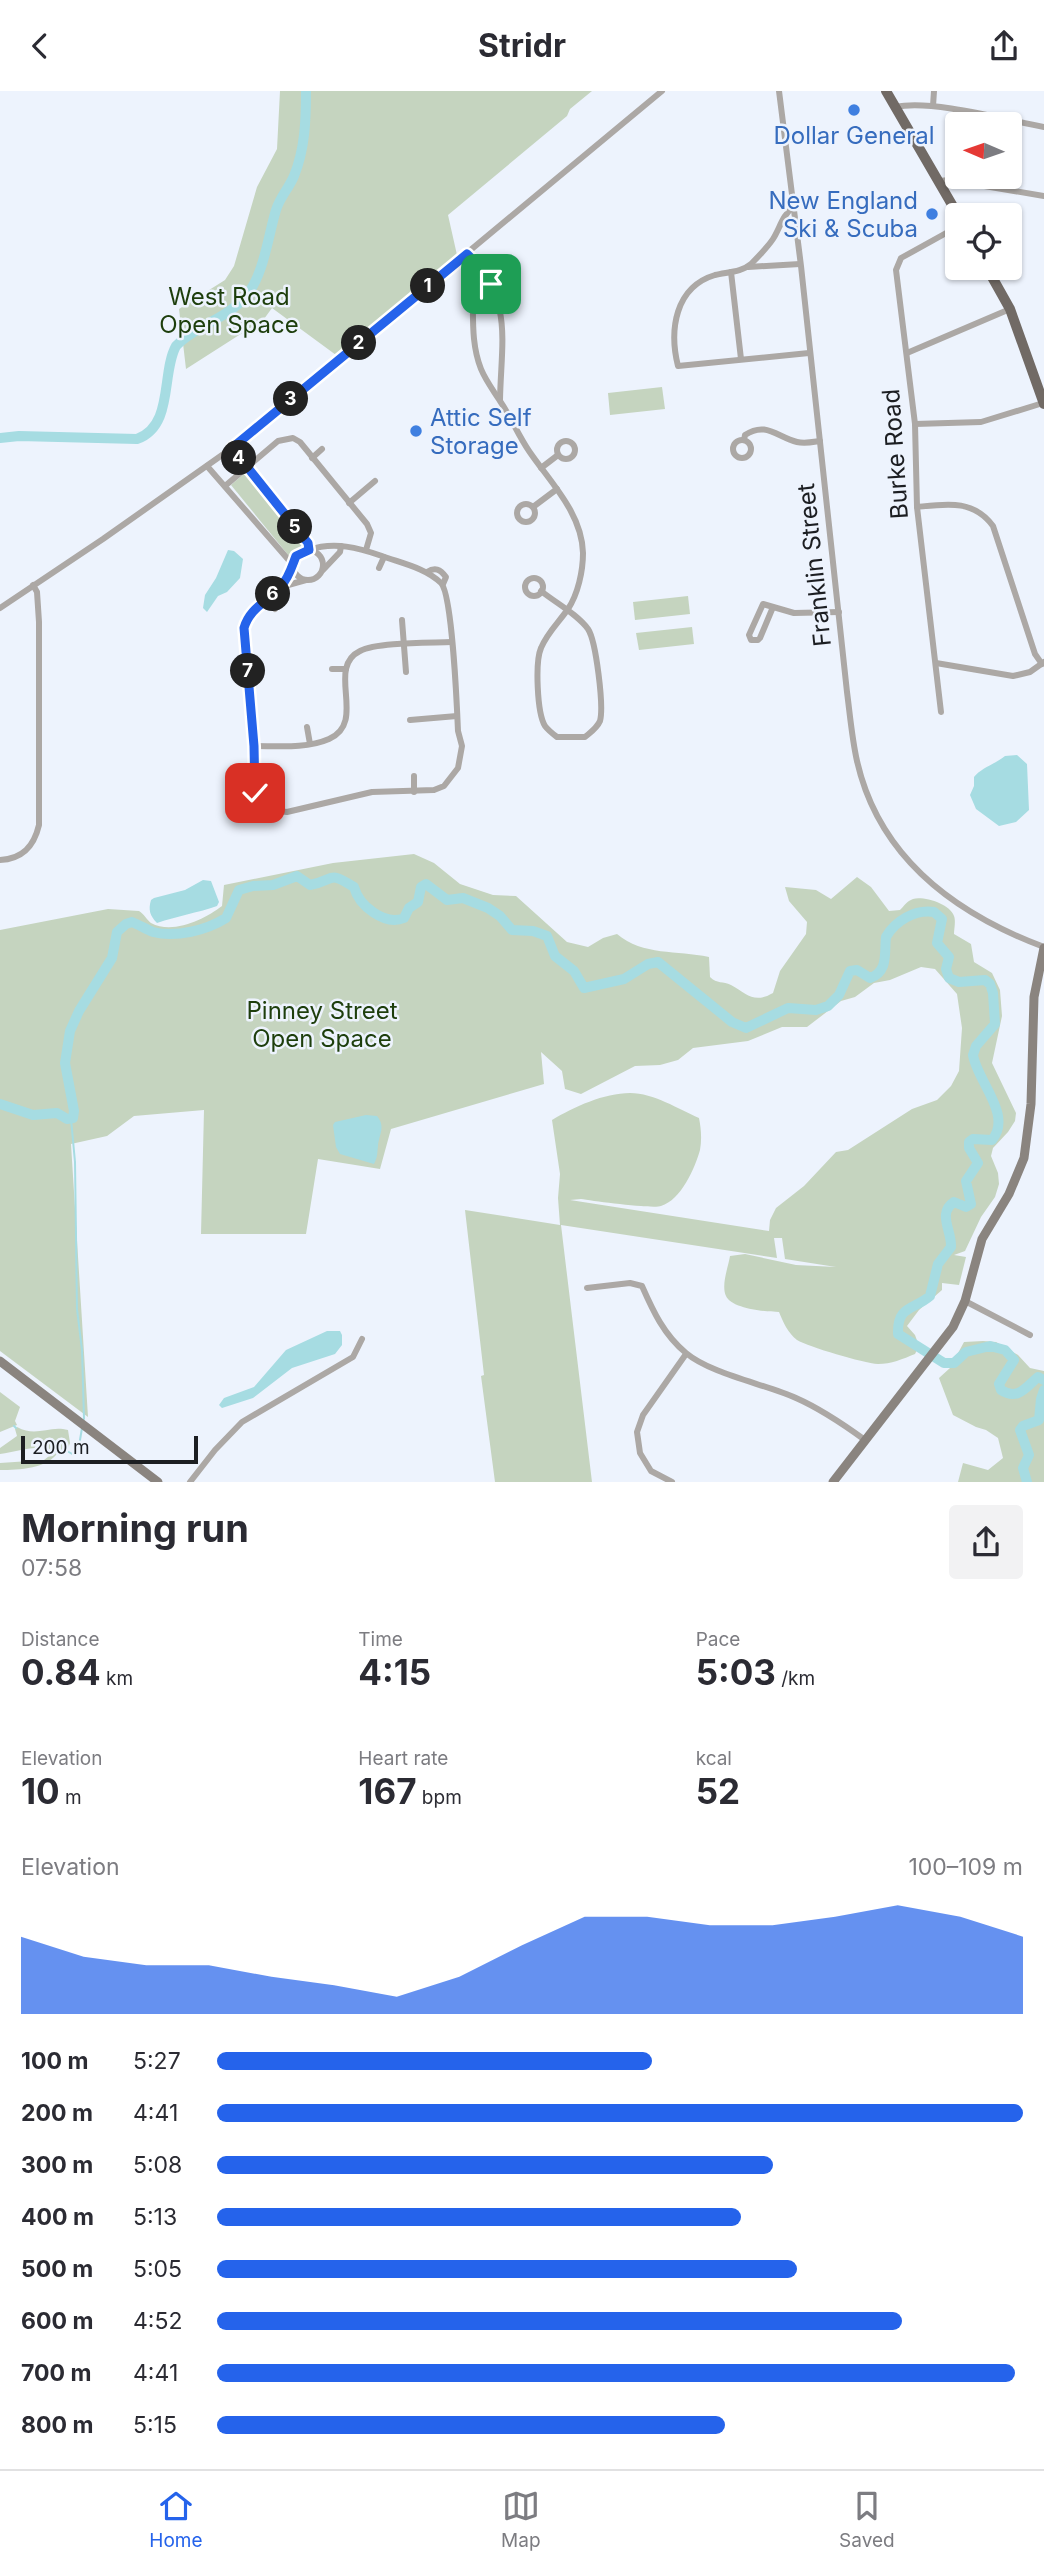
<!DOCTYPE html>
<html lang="en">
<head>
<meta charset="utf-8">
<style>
  body { margin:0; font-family:Inter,sans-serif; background:#f2f2f3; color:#2b2b33; height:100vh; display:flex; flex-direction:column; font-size:26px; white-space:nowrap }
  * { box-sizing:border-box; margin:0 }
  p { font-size:23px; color:#7c7c81 }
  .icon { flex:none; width:38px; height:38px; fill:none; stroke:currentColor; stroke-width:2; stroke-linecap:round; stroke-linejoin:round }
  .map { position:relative; height:1391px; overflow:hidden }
  .details { display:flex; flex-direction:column; background:#fff; flex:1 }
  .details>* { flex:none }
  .needle { width:46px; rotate:272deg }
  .buttons { position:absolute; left:945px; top:21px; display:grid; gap:14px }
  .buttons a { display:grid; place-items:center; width:77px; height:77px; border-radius:7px; background:#fff; box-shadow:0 2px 5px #0004; font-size:35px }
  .scale { position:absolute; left:21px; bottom:18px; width:177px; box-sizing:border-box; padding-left:7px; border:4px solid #1c1e22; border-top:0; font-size:19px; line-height:24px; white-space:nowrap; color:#1c1e22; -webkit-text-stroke:5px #edf3fd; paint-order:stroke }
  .pin { position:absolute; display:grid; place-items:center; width:60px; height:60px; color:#fff; margin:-30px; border-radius:14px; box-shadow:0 4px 10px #0006 }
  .km { position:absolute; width:35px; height:35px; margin:-18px; border-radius:50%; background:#222; color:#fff; font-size:19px; line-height:35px; text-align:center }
  .round { display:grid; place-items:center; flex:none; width:74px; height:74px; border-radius:7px; background:#f2f2f3 }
  .overview { display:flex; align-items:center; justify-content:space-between; height:119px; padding:0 21px }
  h1 { font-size:38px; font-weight:700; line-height:52px }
  .figures { display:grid; grid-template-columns:repeat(3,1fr); gap:10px; height:119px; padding:7px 21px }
  .figures div { display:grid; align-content:center }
  .figures b { font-size:35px; font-weight:700 }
  .figures small { font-size:19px; font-weight:400 }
  .figures p { font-size:19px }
  .chart { height:196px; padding:14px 21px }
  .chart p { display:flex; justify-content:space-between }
  .chart svg { width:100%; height:126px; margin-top:7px; fill:#2563eb; opacity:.7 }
  ul { padding:0 21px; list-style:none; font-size:23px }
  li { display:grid; grid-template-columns:112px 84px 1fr; align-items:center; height:52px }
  li i { height:18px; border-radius:9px; background:#2563eb }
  header { display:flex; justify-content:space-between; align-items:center; height:91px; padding:0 21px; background:#fff; font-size:32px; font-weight:700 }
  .tab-bar { display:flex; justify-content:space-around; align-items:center; height:98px; border-top:2px solid #e1e1e2; background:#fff; font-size:19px; color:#7c7c81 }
  .tab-bar a { display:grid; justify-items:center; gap:4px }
  .tab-bar .selected { color:#2563eb }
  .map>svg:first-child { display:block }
  .green { fill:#c5d4bf }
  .water { fill:#a6dce2 }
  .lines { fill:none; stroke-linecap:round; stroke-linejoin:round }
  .stream { stroke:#a6dce2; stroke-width:2 }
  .river { stroke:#a6dce2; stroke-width:10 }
  .minor { stroke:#aca8a5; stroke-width:6 }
  .secondary { stroke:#8a847f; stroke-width:9 }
  .primary { stroke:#716a65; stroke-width:10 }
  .route-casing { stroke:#fff; stroke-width:14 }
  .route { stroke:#2563eb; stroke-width:9 }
  .shop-dot { fill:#3f7fe0; stroke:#edf3fd; stroke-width:2.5 }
  .labels { text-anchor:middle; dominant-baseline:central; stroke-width:5; stroke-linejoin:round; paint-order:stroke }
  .shop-label { font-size:24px; fill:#366cbe; stroke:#edf3fd }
  .park-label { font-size:24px; fill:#1d3e0c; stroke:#edf3fd }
  .street-label { font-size:24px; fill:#1c1e22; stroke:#edf3fd }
</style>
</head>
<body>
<header><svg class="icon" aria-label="back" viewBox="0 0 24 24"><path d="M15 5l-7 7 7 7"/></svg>Stridr<svg class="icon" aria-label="share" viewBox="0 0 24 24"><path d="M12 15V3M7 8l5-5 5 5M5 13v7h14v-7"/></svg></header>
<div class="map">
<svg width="1044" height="1391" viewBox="0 0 1044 1391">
  <rect width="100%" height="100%" fill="#edf3fd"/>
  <g class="green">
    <path d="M280 0H592L570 18 567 25 448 124 457 164 336 264 272 217 264 228 186 278 179 218 225 189 234 175 257 96 277 58Z"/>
    <path d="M662 296 665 318 610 324 608 302Z"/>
    <path d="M246 381 305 453 289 465 231 394Z"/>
    <path d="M688 505 690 523 635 529 633 511Z"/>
    <path d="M692 536 694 553 639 559 636 542Z"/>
    <path d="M414 763 434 772 460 793 493 804 516 805 567 851 588 856 603 847 617 843C643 865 677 859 709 866L710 886C717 893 723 890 731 894 747 903 754 913 773 902L780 880 806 843 807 831 789 810 785 796 816 799 831 808 857 786 871 796 889 820 900 819C904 815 907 810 913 808 924 805 950 813 954 825 956 830 954 838 954 843L971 853 974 871 992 882 1000 899 1002 925 992 972 1016 1022 1015 1030 1008 1041 993 1057 991 1065 998 1082 999 1093 995 1106 981 1126 965 1160 954 1164 966 1166 959 1194 942 1192V1199L919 1219 907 1235 915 1244 919 1255 915 1263C903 1268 891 1273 878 1273 863 1272 809 1256 797 1249 788 1242 783 1231 779 1221 767 1221 732 1218 726 1205 721 1194 728 1177 730 1165L745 1163 796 1174 836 1176 785 1168 782 1147H774L777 1167 561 1134 592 1391H495L481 1285 484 1284 465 1119 560 1134 558 1107 560 1083 552 1029C574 1016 604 1002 630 1002 654 1002 678 1018 699 1027 701 1037 702 1048 700 1059 695 1077 681 1109 661 1115 653 1118 593 1110 581 1108L570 1109 769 1140 770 1129 776 1117 804 1095 836 1061 848 1059 912 1018 937 1009 951 995 959 980 962 937 957 903 935 878 921 876 890 889 874 892 855 906 841 910 807 936H782L748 950 693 957 678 969 660 974 635 975 581 1003 565 998 562 980 541 961 544 993 391 1038 380 1078 318 1068 306 1143H201L204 1019 134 1025 107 1045 71 1053 88 1326 0 1260V839L108 818 139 820C144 823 147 829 151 832 173 844 205 828 222 815L224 794 333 772Z"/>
    <path d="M983 1250 996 1251 1018 1264 1030 1277 1044 1280V1391H958L963 1372 988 1379 1003 1367 998 1347 986 1339 976 1336 953 1324 939 1287 950 1277 964 1251Z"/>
    <path d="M0 1301 20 1316 15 1330 17 1334 0 1341Z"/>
    <path d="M17 1336C37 1347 48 1334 68 1339L70 1352 67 1360H59C48 1378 19 1379 0 1379V1372L44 1369 53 1362 54 1359C36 1353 18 1361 0 1363V1357L17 1345 15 1338Z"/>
  </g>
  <g class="water">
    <path d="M228 459 234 460 243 468 240 487 227 501 218 505 207 521 203 517 205 504 216 487Z"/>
    <path d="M1017 664 1027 673 1029 719 1016 731 999 735 976 718 970 704 974 695V686C981 677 995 673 1005 665Z"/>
    <path d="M203 789 211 790 219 811 217 815C197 822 177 825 157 832 150 825 148 819 151 809L154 807 185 799Z"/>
    <path d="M366 1024 377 1025C386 1036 379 1043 378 1055 377 1062 378 1065 374 1073L340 1063 336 1056 333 1034 335 1031Z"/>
    <path d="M327 1240H340L342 1244V1254L335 1263 292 1277 253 1307 222 1317 219 1314 224 1307 254 1296 286 1259Z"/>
  </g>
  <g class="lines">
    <g class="stream">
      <path d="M71 1028 75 1071 77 1218 82 1259 84 1328"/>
      <path d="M14 1335 16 1337"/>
      <path d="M67 1360 74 1364 78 1361 82 1337"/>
    </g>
    <g class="river">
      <path d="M0 347 19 345 137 348C174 335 161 282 176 255 196 234 227 228 246 205 264 184 268 145 276 119 280 106 289 97 294 85 305 58 306 29 306 0"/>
      <path d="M0 1013 33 1024 57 1022 67 1028 73 1027 74 1020 65 972 70 940 79 920 112 867 117 841 126 833 132 831C139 834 146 838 153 841 176 847 207 839 226 827L239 799 253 795 273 794 297 785 310 794C336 789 327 779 354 796 359 815 385 835 404 827L409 817 418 811 421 796 426 793 447 809 463 807 488 817 500 825 512 839 533 840 547 845 555 865 574 880 584 897 624 888 648 873 658 871 732 931 746 937 788 917 816 919 828 915 839 904 850 880 857 879 870 887C889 880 884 862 886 846 895 830 915 818 934 821L942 828 937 852 949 866 946 878 949 887 959 891 985 889 990 893 993 902 995 933 976 955 973 964C977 990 1013 1024 992 1049L973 1048 969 1051V1057L978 1072 966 1090 971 1113 966 1116 954 1111C937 1122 952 1140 951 1156L938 1173 930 1205C914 1219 897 1214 898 1243L944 1272H954L966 1261 990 1255 1005 1259 1014 1269 999 1293 1001 1299C1018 1310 1026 1296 1038 1286L1044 1289"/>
      <path d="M1027 1391 1023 1377 1029 1364 1020 1339 1023 1335 1039 1329 1041 1308 1044 1299"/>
    </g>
    <g class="minor">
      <path d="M779 0 801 175 847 601C850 624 852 648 857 670 879 767 956 823 1044 856"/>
      <path d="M933 15 934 0"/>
      <path d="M896 16C930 8 1007 29 1044 36"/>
      <path d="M939 90 949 89 1044 105"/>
      <path d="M793 116C782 125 780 137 773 148 767 157 759 165 751 173 742 181 727 181 715 184 675 196 669 239 678 275L809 262"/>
      <path d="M467 163C479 201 466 240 481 278 486 290 493 299 500 310 511 326 518 344 529 360 550 391 582 422 583 462 583 480 578 503 568 518 559 531 547 542 541 557 535 571 537 622 545 635 548 639 553 643 557 646H585C591 641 597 637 600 630 604 615 596 550 588 538 577 523 556 512 541 500"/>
      <path d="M467 164C514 208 501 251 500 309"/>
      <path d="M748 176 800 173"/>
      <path d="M731 181 741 268"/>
      <path d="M907 262 1010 218"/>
      <path d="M915 333 981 331 1043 312"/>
      <circle cx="742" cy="358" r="9"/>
      <path d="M744 349 745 344C766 330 777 346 797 351 805 353 813 351 820 350"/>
      <circle cx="566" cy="359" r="9"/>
      <path d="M312 367 322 358"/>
      <path d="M207 375 293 474 281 496 247 526 244 537 254 655 255 702 262 714 269 719 287 721 372 701 434 699 444 695 458 677 462 655 458 640C457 616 452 503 441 492 426 477 401 472 382 465 359 457 334 450 309 459L308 452 232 357"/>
      <path d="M541 377 558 364"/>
      <path d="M225 395 278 350 293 347 300 351 367 433 371 442 366 459"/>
      <path d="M349 412 375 390"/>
      <circle cx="526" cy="422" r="9"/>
      <path d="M533 416 557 398"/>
      <path d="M917 416C946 413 973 408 993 435L1035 563 1042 573"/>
      <circle cx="308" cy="474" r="15"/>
      <path d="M379 477 384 466"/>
      <path d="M323 479 340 461 341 455"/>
      <path d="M427 481C435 476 440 478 446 486L443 493"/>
      <circle cx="534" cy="496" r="9"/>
      <path d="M281 496 306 489"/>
      <path d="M266 508 275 518"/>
      <path d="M773 516 760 547 758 549H751L749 544 763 513 794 522 839 521"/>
      <path d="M0 517 103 448 232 357 662 0"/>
      <path d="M402 529 406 581"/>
      <path d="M936 572 1013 585 1030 581 1044 571"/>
      <path d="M248 577 260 576"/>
      <path d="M332 578H346"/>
      <path d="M941 621 917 416 915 333 896 179 901 167 957 136"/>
      <path d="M410 629 457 625"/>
      <path d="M307 636 310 653"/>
      <path d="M254 655C278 655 306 658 329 648 368 631 325 577 360 560 377 551 430 552 451 551"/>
      <path d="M414 685V701"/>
      <path d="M0 769C23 768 34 755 39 734V531L37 501 33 494"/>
      <path d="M587 1197 630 1192 642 1195C653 1220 664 1244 686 1262 711 1283 765 1293 796 1307 821 1318 843 1333 865 1349"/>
      <path d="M965 1210 1030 1244"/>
      <path d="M190 1391 215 1359 242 1331 353 1266 362 1248"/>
      <path d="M672 1391 651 1380 640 1362 637 1341 643 1324 686 1263"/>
    </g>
    <g class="secondary">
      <path d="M0 1270 158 1391"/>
      <path d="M833 1391 953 1236 965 1210 982 1148 1009 1103 1024 1067 1031 1013 1034 906 1044 857"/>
    </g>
    <g class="primary">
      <path d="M886 0 958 124"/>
      <path d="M987 177 1010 218 1044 313"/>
    </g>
  </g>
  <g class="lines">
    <g class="route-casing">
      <path id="route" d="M255 702 254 655 244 537C250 516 269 510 281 495 289 487 292 475 296 465L309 459 308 452 232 357 467 163 478 174 491 193"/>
    </g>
    <use href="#route" class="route"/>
  </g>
  <g class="shop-dot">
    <circle cx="854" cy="19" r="7"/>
    <circle cx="932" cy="123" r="7"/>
    <circle cx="416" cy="340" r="7"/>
  </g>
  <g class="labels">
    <g class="shop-label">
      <text x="854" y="44">Dollar General</text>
      <text x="918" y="109" text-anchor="end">New England<tspan x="918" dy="28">Ski &amp; Scuba</tspan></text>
      <text x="430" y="326" text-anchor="start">Attic Self<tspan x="430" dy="28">Storage</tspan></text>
    </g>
    <g class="park-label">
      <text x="229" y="205">West Road<tspan x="229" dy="28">Open Space</tspan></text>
      <text x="322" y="919">Pinney Street<tspan x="322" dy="28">Open Space</tspan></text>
    </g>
    <g class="street-label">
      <text transform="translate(895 363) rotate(-94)">Burke Road</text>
      <text transform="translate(814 474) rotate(-96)">Franklin Street</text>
    </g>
  </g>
</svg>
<div class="buttons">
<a><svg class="needle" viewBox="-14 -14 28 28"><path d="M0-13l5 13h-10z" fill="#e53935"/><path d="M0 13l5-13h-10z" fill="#7c7c81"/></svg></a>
<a><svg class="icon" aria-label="locate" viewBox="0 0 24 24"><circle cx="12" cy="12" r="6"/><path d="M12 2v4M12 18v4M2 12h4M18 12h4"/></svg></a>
</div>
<div class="scale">200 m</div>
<div class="pin" style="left:491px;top:193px;background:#1e9e55"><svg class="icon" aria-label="arrive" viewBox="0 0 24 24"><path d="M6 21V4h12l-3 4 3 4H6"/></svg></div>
<div class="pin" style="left:255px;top:702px;background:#d93025"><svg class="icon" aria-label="check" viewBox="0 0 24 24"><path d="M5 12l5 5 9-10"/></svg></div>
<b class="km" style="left:428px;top:195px">1</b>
<b class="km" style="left:359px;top:252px">2</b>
<b class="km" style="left:291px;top:308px">3</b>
<b class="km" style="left:239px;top:367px">4</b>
<b class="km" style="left:295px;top:436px">5</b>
<b class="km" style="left:273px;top:503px">6</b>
<b class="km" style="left:248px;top:580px">7</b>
</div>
<section class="details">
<div class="overview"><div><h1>Morning run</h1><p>07:58</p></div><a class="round"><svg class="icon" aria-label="share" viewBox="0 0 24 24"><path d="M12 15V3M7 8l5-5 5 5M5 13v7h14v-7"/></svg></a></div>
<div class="figures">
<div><p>Distance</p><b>0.84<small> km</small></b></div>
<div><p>Time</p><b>4:15</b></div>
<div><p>Pace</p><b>5:03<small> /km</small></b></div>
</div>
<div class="figures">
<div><p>Elevation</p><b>10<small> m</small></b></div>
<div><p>Heart rate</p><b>167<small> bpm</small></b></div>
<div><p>kcal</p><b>52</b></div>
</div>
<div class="chart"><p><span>Elevation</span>100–109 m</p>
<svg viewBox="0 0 160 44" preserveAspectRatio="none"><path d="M0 44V17L10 24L20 27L30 27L40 31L50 34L60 38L70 31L80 20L90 10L100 10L110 13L120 13L130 10L140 6L150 10L160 17V44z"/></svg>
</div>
<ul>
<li><b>100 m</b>5:27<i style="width:54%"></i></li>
<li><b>200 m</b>4:41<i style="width:100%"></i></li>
<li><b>300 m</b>5:08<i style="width:69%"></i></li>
<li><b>400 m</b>5:13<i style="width:65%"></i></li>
<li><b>500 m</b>5:05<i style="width:72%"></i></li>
<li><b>600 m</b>4:52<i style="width:85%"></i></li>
<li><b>700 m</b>4:41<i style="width:99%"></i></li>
<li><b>800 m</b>5:15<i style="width:63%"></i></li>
</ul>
</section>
<nav class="tab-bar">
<a class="selected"><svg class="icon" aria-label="home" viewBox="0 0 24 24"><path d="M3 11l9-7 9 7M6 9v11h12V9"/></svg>Home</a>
<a><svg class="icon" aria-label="map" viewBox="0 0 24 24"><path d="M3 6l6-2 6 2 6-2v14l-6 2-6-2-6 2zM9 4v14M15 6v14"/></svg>Map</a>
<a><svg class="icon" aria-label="saved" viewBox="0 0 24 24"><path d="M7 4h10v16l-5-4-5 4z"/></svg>Saved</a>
</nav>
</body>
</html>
